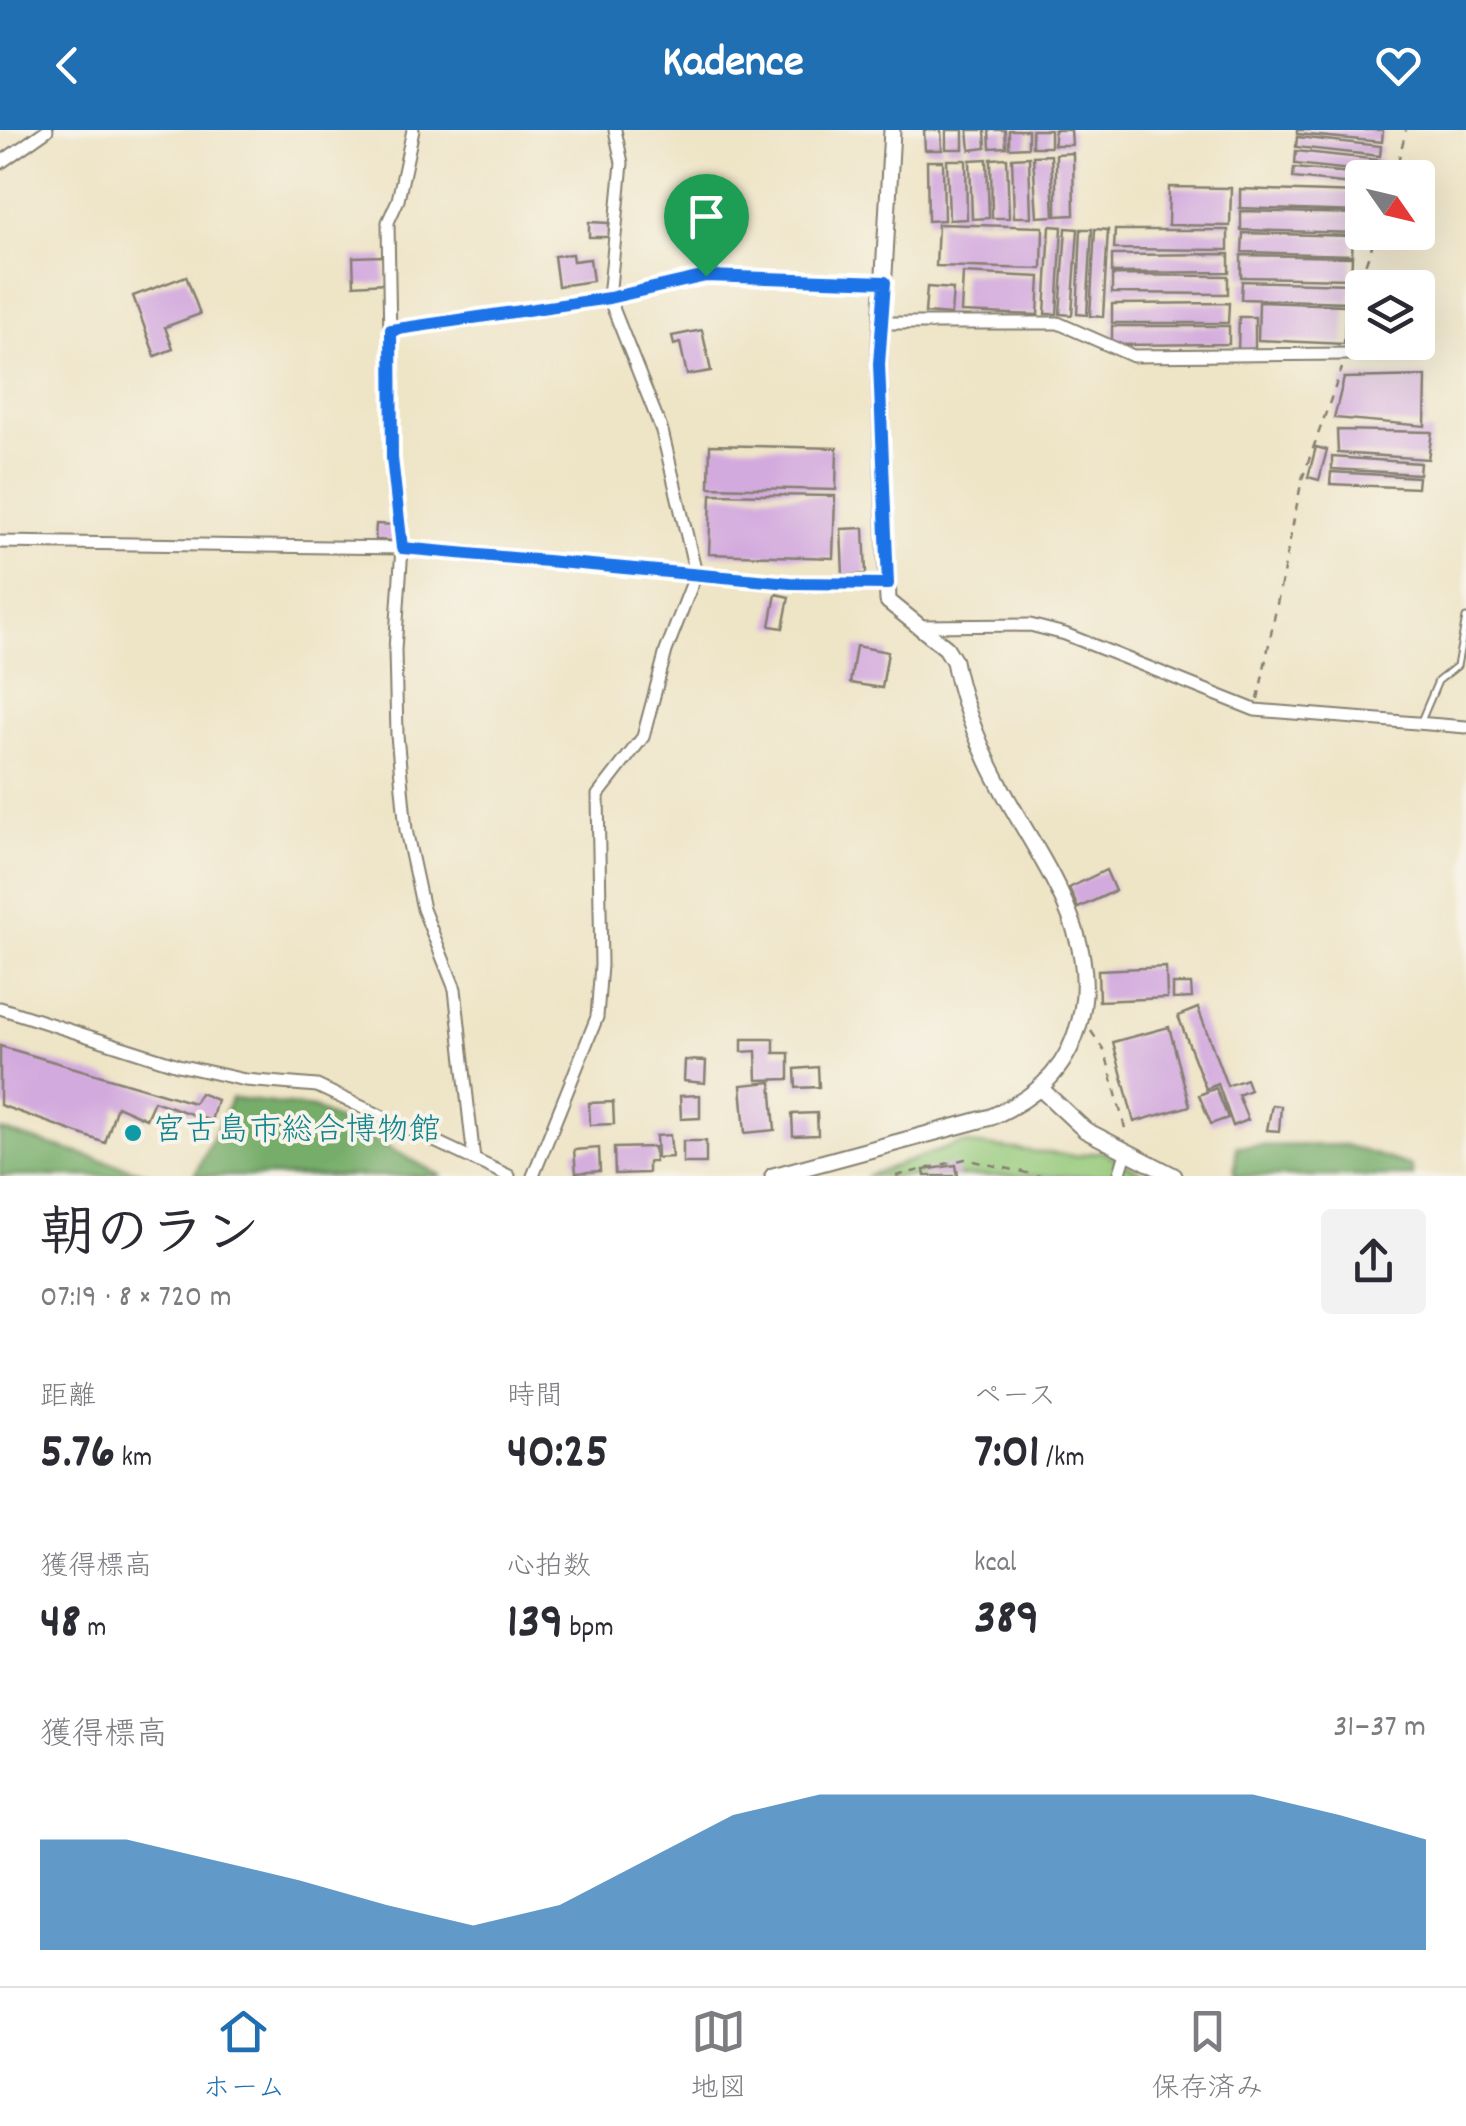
<!DOCTYPE html>
<html lang="ja">
<head>
<meta charset="utf-8">
<style>
  body { margin:0; font-family:Dekko,"Klee One",sans-serif; background:#f2f2f3; color:#2b2b33; height:100vh; display:flex; flex-direction:column; font-size:38px; white-space:nowrap }
  * { box-sizing:border-box; margin:0 }
  p { font-size:32px; color:#7c7c81 }
  .icon { flex:none; width:55px; height:55px; fill:none; stroke:currentColor; stroke-width:2; stroke-linecap:round; stroke-linejoin:round }
  .map { position:relative; height:1046px; overflow:hidden }
  .side { display:flex; flex-direction:column; background:#fff; flex:1 }
  .side>* { flex:none }
  .needle { width:65px; rotate:124deg }
  .fabs { position:absolute; left:1345px; top:30px; display:grid; gap:20px }
  .fabs a { display:grid; place-items:center; width:90px; height:90px; border-radius:10px; background:#fff; box-shadow:0 10px 40px #0002; font-size:50px }
  .pin { position:absolute; display:grid; place-items:center; width:85px; height:85px; color:#fff; margin:-102px -42px; border-radius:50% 50% 50% 0; rotate:-45deg; box-shadow:0 0 10px #0007 }
  .pin .icon { rotate:45deg }
  .round { display:grid; place-items:center; flex:none; width:105px; height:105px; border-radius:10px; background:#f2f2f3 }
  .head { display:flex; align-items:center; justify-content:space-between; height:170px; padding:0 40px }
  h1 { font-size:55px; font-weight:700; line-height:75px }
  .figures { display:grid; grid-template-columns:repeat(3,1fr); gap:15px; height:170px; padding:10px 40px }
  .figures div { display:grid; align-content:center }
  .figures b { font-size:50px; font-weight:700 }
  .figures small { font-size:28px; font-weight:400 }
  .figures p { font-size:28px }
  .chart { height:280px; padding:20px 40px }
  .chart p { display:flex; justify-content:space-between }
  .chart svg { width:100%; height:180px; margin-top:10px; fill:#1f6fb2; opacity:.7 }
  header { display:flex; justify-content:space-between; align-items:center; height:130px; padding:0 40px; background:#1f6fb2; color:#fff; font-size:45px; font-weight:700 }
  .dock { display:flex; justify-content:space-around; align-items:center; height:140px; border-top:2px solid #e1e1e2; background:#fff; font-size:28px; color:#7c7c81 }
  .dock a { display:grid; justify-items:center; gap:5px }
  .dock .active { color:#1f6fb2 }
  .map>svg:first-child { display:block }
  .green { fill:#94c97a; stroke:#58724b; stroke-width:2.5 }
  .forest { fill:#77ad6a; stroke:#4a6443; stroke-width:2.5 }
  .building { fill:#d3aade }
  .lines { fill:none; stroke-linecap:round; stroke-linejoin:round }
  .lane-casing { stroke:#858071; stroke-width:9 }
  .street-casing { stroke:#858071; stroke-width:15 }
  .secondary-casing { stroke:#858071; stroke-width:19 }
  .path { stroke:#858071; stroke-width:2.5; stroke-dasharray:8 8; stroke-linecap:butt }
  .lane { stroke:#fff; stroke-width:5 }
  .street { stroke:#fff; stroke-width:11 }
  .secondary { stroke:#fff; stroke-width:15 }
  .route-casing { stroke:#fff; stroke-width:20 }
  .route { stroke:#1a73e8; stroke-width:12 }
  .culture-dot { fill:#0f9aa8; stroke:#f7f3e8; stroke-width:4 }
  .labels { text-anchor:middle; dominant-baseline:central; stroke-width:8; stroke-linejoin:round; paint-order:stroke }
  .culture-label { font-size:32px; fill:#0d838f; stroke:#f7f3e8; text-anchor:start }
</style>
</head>
<body>
<header><svg class="icon" aria-label="back" viewBox="0 0 24 24"><path d="M15 5l-7 7 7 7"/></svg>Kadence<svg class="icon" aria-label="heart" viewBox="0 0 24 24"><path d="M12 20l-8-8c-3-5 5-10 8-4 3-6 11-1 8 4z"/></svg></header>
<div class="map">
<svg width="1466" height="1046" viewBox="0 0 1466 1046">
  <rect width="100%" height="100%" fill="#f7f3e8"/>
  <filter id="ink" filterUnits="userSpaceOnUse"><feTurbulence type="fractalNoise" baseFrequency=".01" numOctaves="2"/><feDisplacementMap in="SourceGraphic" scale="20" xChannelSelector="R" yChannelSelector="G"/><feConvolveMatrix kernelMatrix="1 2 1 2 8 2 1 2 1" color-interpolation-filters="sRGB"/></filter>
  <filter id="wash" filterUnits="userSpaceOnUse"><feTurbulence type="fractalNoise" baseFrequency=".0048" numOctaves="4" result="noise"/><feDisplacementMap in="SourceGraphic" scale="40" xChannelSelector="R" yChannelSelector="G"/><feGaussianBlur stdDeviation="2.25" result="paint"/><feColorMatrix in="noise" values="0 0 0 0 0 0 0 0 0 0 0 0 0 0 0 0 0 1.4 0 .05"/><feComposite in="paint" operator="in"/></filter>
  <g filter="url(#wash)">
    <rect width="100%" height="100%" fill="#eee4c6"/>
    <path class="green" d="M961 1013 1076 1026 1101 1021 1148 1046H866Z"/>
    <g class="forest">
      <path d="M232 968 314 978 442 1046H194Z"/>
      <path d="M0 1000 156 1046H0Z"/>
      <path d="M1345 1015 1411 1036 1413 1046H1234L1237 1016Z"/>
    </g>
    <g id="blocks">
      <g class="building">
        <path d="M924 0H941L942 20H925Z"/>
        <rect x="946" y="0" width="17" height="19"/>
        <path d="M968 0H985L986 18 970 20Z"/>
        <path d="M989 0H1005L1006 17 990 18Z"/>
        <path d="M1009 0H1028V17L1009 18Z"/>
        <rect x="1032" y="0" width="18" height="17"/>
        <path d="M1054 0H1071L1072 15H1054Z"/>
        <path d="M1297 0H1383L1382 12 1297 4Z"/>
        <path d="M1297 7 1381 16 1380 26 1296 17Z"/>
        <path d="M1296 21 1380 30 1379 43 1295 34Z"/>
        <path d="M1073 23 1074 85 1056 86V24Z"/>
        <path d="M1051 25 1054 86 1037 87 1033 26Z"/>
        <path d="M1029 27 1031 87H1014L1012 28Z"/>
        <path d="M1007 28 1009 88H992L991 29Z"/>
        <path d="M987 29 989 88 972 89 970 30Z"/>
        <path d="M947 30H966L967 89 949 90Z"/>
        <path d="M927 31H943L944 90 928 91Z"/>
        <path d="M1294 38 1362 44V55L1293 48Z"/>
        <path d="M1169 57 1231 58 1230 96 1168 95Z"/>
        <path d="M1240 59 1360 63 1359 82 1240 78Z"/>
        <path d="M1241 81 1359 84 1358 103 1241 100Z"/>
        <path d="M589 92 609 93V107H589Z"/>
        <path d="M938 94 1043 97 1042 139 936 136Z"/>
        <path d="M1050 96 1062 97 1057 184H1045Z"/>
        <path d="M1066 98 1078 99 1072 185 1060 184Z"/>
        <path d="M1081 99H1092L1087 185 1077 184Z"/>
        <path d="M1095 99 1108 100 1103 187 1090 186Z"/>
        <path d="M1115 100H1228V120L1114 119Z"/>
        <path d="M1243 103 1353 106 1352 125 1242 122Z"/>
        <path d="M572 124 573 131 590 129 593 151 558 156 554 126Z"/>
        <path d="M1229 124V142L1112 143V125Z"/>
        <path d="M1241 125 1352 127 1351 149 1241 147Z"/>
        <path d="M383 126 385 153 354 155 353 127Z"/>
        <path d="M963 143 1040 147 1038 185 961 182Z"/>
        <path d="M1112 145 1228 146V164L1112 163Z"/>
        <path d="M186 146 200 184 165 197 173 219 155 226 133 166Z"/>
        <path d="M1242 151 1351 154 1350 172 1241 169Z"/>
        <path d="M927 157 953 159 951 185 925 183Z"/>
        <path d="M1259 172 1346 175 1344 214 1258 210Z"/>
        <path d="M1229 173 1228 193H1112V174Z"/>
        <path d="M1239 187H1255V220H1238Z"/>
        <path d="M1112 196H1229V214L1112 215Z"/>
        <path d="M702 200 711 241 687 245 680 213 674 215 672 206Z"/>
        <path d="M1426 246 1425 296 1334 288 1344 248Z"/>
        <path d="M1337 300 1432 302 1428 329 1338 323Z"/>
        <path d="M710 315 837 318 836 360 709 357Z"/>
        <path d="M1316 317 1327 320 1319 350 1308 347Z"/>
        <path d="M1332 327 1420 333 1419 344 1332 339Z"/>
        <path d="M1331 342 1418 347 1417 358 1330 354Z"/>
        <path d="M711 364 835 366 833 428 709 424Z"/>
        <path d="M376 394 396 395 395 411 375 410Z"/>
        <path d="M864 398 866 444 843 445 841 399Z"/>
        <path d="M776 464 789 467 783 498 770 496Z"/>
        <path d="M856 516 888 522 882 558 850 553Z"/>
        <path d="M1106 740 1115 761 1078 778 1069 758Z"/>
        <path d="M1166 837 1167 868 1099 871 1098 840Z"/>
        <path d="M1173 854H1191L1192 868 1173 869Z"/>
        <path d="M1198 878 1227 956 1246 949 1250 960 1238 965 1248 990 1233 996 1218 954 1206 959 1178 886Z"/>
        <path d="M1169 897 1190 976 1134 992 1113 912Z"/>
        <path d="M742 909H774V923H789V949L757 950 756 921 742 922Z"/>
        <path d="M0 916 194 973 200 963 217 970 211 991 154 971 146 989 117 976 105 1013 0 975Z"/>
        <path d="M685 930 706 931 705 953 684 951Z"/>
        <path d="M818 937 819 957 796 958 795 939Z"/>
        <path d="M771 952 775 1000 745 1003 741 955Z"/>
        <path d="M1216 958 1228 988 1211 994 1199 965Z"/>
        <path d="M700 965V988L681 989 680 966Z"/>
        <path d="M613 972 614 994 590 995 589 973Z"/>
        <path d="M1272 975 1281 976 1279 1001 1267 1000Z"/>
        <path d="M817 983 818 1005 793 1006 792 984Z"/>
        <path d="M670 1005 672 1027 657 1028 656 1006Z"/>
        <rect x="683" y="1011" width="23" height="22"/>
        <path d="M654 1017 655 1032H648V1043L615 1044 614 1018Z"/>
        <path d="M599 1018 600 1041 576 1043 574 1020Z"/>
        <path d="M956 1035 958 1046H925L924 1040Z"/>
      </g>
    </g>
  </g>
  <g filter="url(#ink)">
    <use href="#blocks" fill-opacity="0" stroke="#858071" stroke-width="2.5"/>
    <g class="lines">
      <g class="lane-casing">
        <path id="lane" d="M1421 591 1438 551 1457 536 1466 488"/>
      </g>
      <g class="street-casing">
        <g id="street">
          <path d="M413 0 398 70 388 92 392 328 402 418 395 520 397 605 406 700 423 779 455 859 474 1030"/>
          <path d="M0 33 47 0"/>
          <path d="M883 193H1058L1133 226 1348 224"/>
          <path d="M391 200 609 168 706 145 885 152"/>
          <path d="M0 412 402 418 790 453H888"/>
          <path d="M922 496 1030 495 1065 504 1255 580 1466 597"/>
          <path d="M0 878 178 935 245 950 317 956 509 1046"/>
          <path d="M533 1046 597 887 601 835 598 665 643 607 666 521 696 444 662 301 609 168 622 33 615 0"/>
          <path d="M1119 1046 1126 1023"/>
        </g>
      </g>
      <g class="secondary-casing">
        <g id="secondary">
          <path d="M1041 959 1085 1000 1174 1046"/>
          <path d="M773 1046 991 987C1030 970 1060 947 1075 906 1114 804 1022 712 985 625 972 596 960 563 954 531L946 518 888 471 879 234 892 0"/>
        </g>
      </g>
      <g class="path">
        <path d="M1394 48 1406 0"/>
        <path d="M1350 212 1359 152 1377 102"/>
        <path d="M1258 569 1302 349 1342 238"/>
        <path d="M1091 901 1105 922 1127 1006"/>
        <path d="M896 1046 965 1029 1040 1046"/>
      </g>
      <use href="#lane" class="lane"/>
      <use href="#street" class="street"/>
      <use href="#secondary" class="secondary"/>
    </g>
  </g>
  <g class="lines" filter="url(#ink)">
    <g class="route-casing">
      <path id="route" d="M706 146 885 152 879 234 888 454 790 453 402 418 392 328 391 200 609 168Z"/>
    </g>
    <use href="#route" class="route"/>
  </g>
  <circle class="culture-dot" cx="133" cy="1003" r="10"/>
  <g class="labels">
    <g class="culture-label">
      <text x="153" y="1003">宮古島市総合博物館</text>
    </g>
  </g>
</svg>
<div class="fabs">
<a><svg class="needle" viewBox="-14 -14 28 28"><path d="M0-13l5 13h-10z" fill="#e53935"/><path d="M0 13l5-13h-10z" fill="#7c7c81"/></svg></a>
<a><svg class="icon" aria-label="layers" viewBox="0 0 24 24"><path d="M12 4l9 5-9 5-9-5zM3 14l9 5 9-5"/></svg></a>
</div>
<div class="pin" style="left:706px;top:146px;background:#1e9e55"><svg class="icon" aria-label="arrive" viewBox="0 0 24 24"><path d="M6 21V4h12l-3 4 3 4H6"/></svg></div>
</div>
<section class="side">
<div class="head"><div><h1>朝のラン</h1><p>07:19 · 8 × 720 m</p></div><a class="round"><svg class="icon" aria-label="share" viewBox="0 0 24 24"><path d="M12 15V3M7 8l5-5 5 5M5 13v7h14v-7"/></svg></a></div>
<div class="figures">
<div><p>距離</p><b>5.76<small> km</small></b></div>
<div><p>時間</p><b>40:25</b></div>
<div><p>ペース</p><b>7:01<small> /km</small></b></div>
</div>
<div class="figures">
<div><p>獲得標高</p><b>48<small> m</small></b></div>
<div><p>心拍数</p><b>139<small> bpm</small></b></div>
<div><p>kcal</p><b>389</b></div>
</div>
<div class="chart"><p><span>獲得標高</span>31–37 m</p>
<svg viewBox="0 0 160 44" preserveAspectRatio="none"><path d="M0 44V17L10 17L20 22L30 27L40 33L50 38L60 33L70 22L80 11L90 6L100 6L110 6L120 6L130 6L140 6L150 11L160 17V44z"/></svg>
</div>
</section>
<nav class="dock">
<a class="active"><svg class="icon" aria-label="home" viewBox="0 0 24 24"><path d="M3 11l9-7 9 7M6 9v11h12V9"/></svg>ホーム</a>
<a><svg class="icon" aria-label="map" viewBox="0 0 24 24"><path d="M3 6l6-2 6 2 6-2v14l-6 2-6-2-6 2zM9 4v14M15 6v14"/></svg>地図</a>
<a><svg class="icon" aria-label="saved" viewBox="0 0 24 24"><path d="M7 4h10v16l-5-4-5 4z"/></svg>保存済み</a>
</nav>
</body>
</html>
